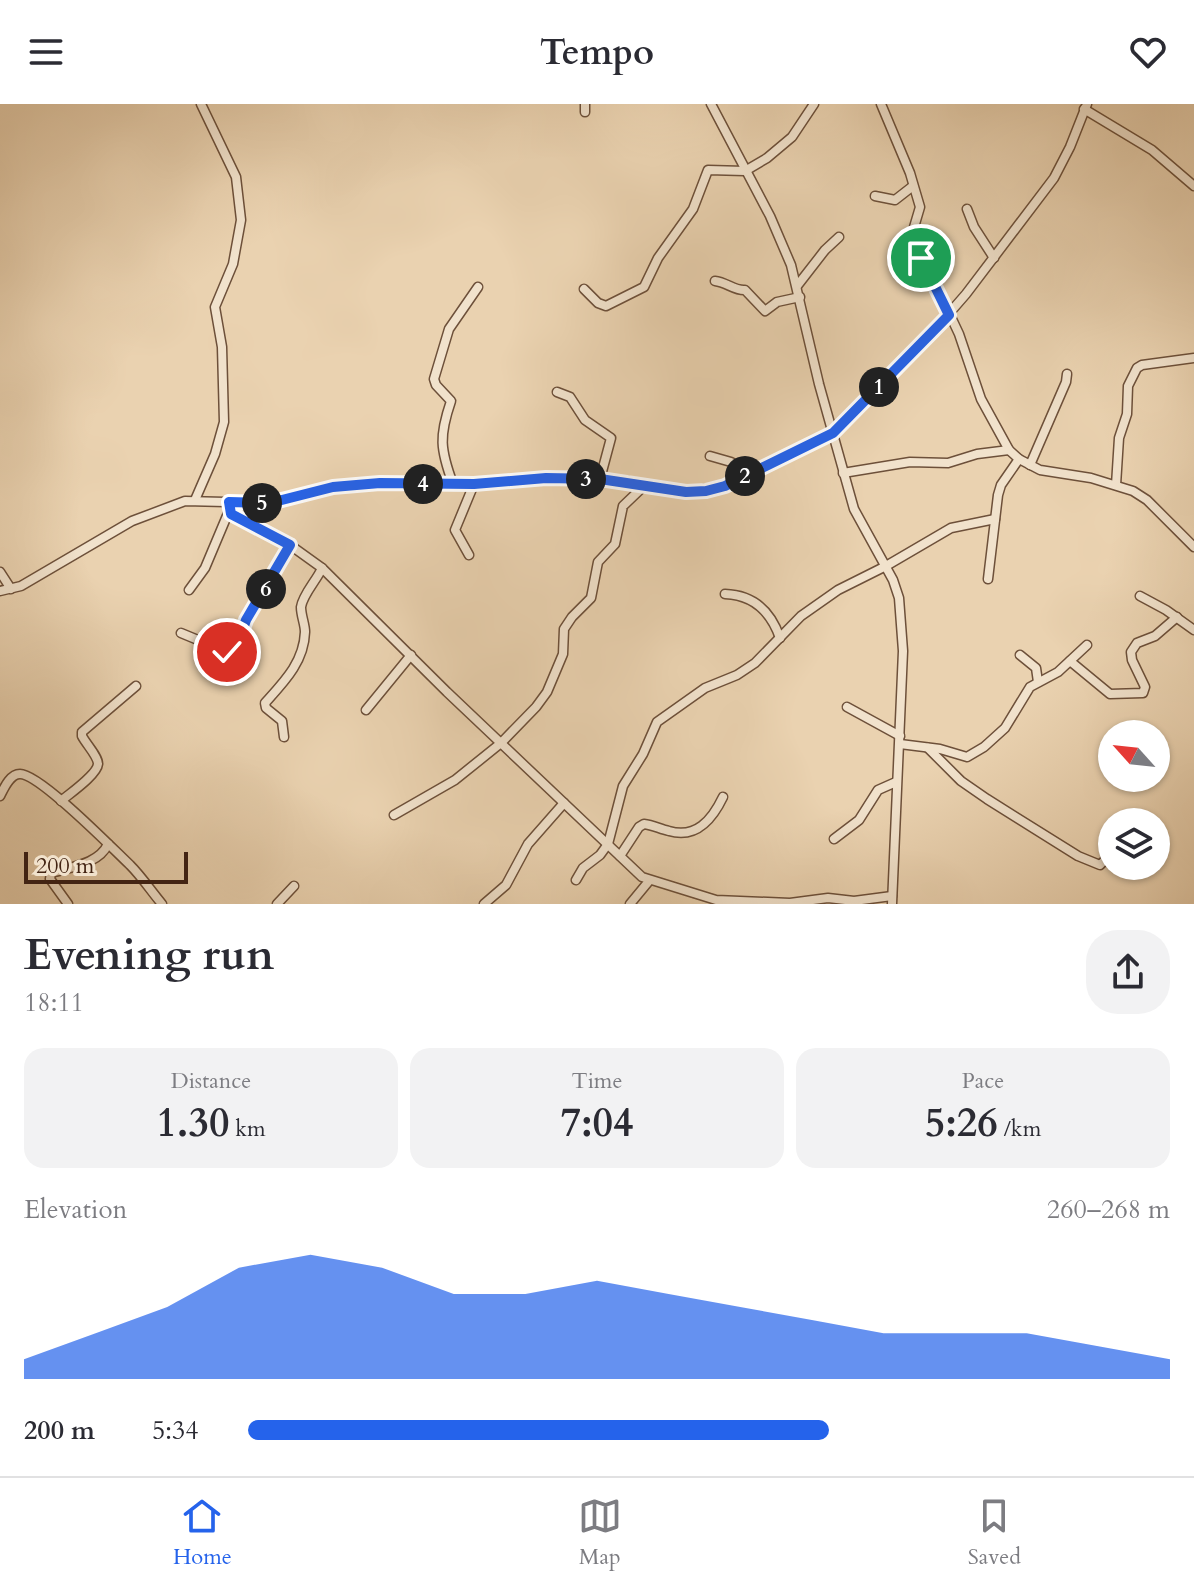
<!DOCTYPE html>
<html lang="en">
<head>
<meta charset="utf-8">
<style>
  body { margin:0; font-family:Cardo,serif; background:#f2f2f3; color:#2b2b33; height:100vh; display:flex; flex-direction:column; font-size:30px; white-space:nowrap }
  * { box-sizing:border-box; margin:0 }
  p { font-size:26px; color:#7c7c81 }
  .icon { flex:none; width:44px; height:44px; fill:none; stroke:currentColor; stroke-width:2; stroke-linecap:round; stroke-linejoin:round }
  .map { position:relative; height:800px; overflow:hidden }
  .details { display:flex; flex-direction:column; background:#fff; flex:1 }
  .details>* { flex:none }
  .needle { width:52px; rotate:297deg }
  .tools { position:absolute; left:1098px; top:616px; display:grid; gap:16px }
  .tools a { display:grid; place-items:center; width:72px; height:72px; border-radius:50%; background:#fff; box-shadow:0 2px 6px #0004; font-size:40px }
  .scale { position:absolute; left:24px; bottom:20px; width:164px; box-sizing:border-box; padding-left:8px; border:4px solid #432413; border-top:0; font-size:22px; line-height:28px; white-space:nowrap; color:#432413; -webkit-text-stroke:6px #f1e2cc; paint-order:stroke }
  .pin { position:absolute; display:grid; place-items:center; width:68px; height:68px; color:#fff; margin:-34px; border:4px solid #fff; border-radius:50%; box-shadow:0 2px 8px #0007 }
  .km { position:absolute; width:40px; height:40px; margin:-20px; border-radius:50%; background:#222; color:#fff; font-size:22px; line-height:40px; text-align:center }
  .round { display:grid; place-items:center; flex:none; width:84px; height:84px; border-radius:32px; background:#f2f2f3 }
  .headline { display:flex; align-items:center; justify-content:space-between; height:136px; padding:0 24px }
  h1 { font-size:44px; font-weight:700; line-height:60px }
  .stats { display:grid; grid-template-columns:repeat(3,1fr); gap:12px; height:136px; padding:8px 24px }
  .stats div { display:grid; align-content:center; border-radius:20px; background:#f2f2f3; text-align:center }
  .stats b { font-size:40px; font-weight:700 }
  .stats small { font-size:22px; font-weight:400 }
  .stats p { font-size:22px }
  .chart { height:224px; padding:16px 24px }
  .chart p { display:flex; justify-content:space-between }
  .chart svg { width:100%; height:144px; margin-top:8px; fill:#2563eb; opacity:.7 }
  ul { padding:0 24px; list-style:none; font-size:26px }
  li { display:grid; grid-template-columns:128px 96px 1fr; align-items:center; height:60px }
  li i { height:20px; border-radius:10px; background:#2563eb }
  header { display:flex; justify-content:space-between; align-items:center; height:104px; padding:0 24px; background:#fff; font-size:36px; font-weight:700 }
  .dock { display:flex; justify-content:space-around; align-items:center; height:112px; border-top:2px solid #e1e1e2; background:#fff; font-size:22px; color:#7c7c81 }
  .dock a { display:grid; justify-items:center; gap:4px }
  .dock .current { color:#2563eb }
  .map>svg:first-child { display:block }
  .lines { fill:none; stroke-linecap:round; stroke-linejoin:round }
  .minor-casing { stroke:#6d503a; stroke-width:11 }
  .minor { stroke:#f1e2cc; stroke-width:8 }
  .route-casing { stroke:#fff; stroke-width:16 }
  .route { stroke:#2563eb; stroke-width:10 }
</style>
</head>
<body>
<header><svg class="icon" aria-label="menu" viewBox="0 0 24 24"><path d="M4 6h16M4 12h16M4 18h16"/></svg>Tempo<svg class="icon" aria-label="heart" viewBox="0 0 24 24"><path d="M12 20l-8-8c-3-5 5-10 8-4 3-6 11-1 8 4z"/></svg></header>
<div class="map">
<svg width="1194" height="800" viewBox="0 0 1194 800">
  <rect width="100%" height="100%" fill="#ead2b0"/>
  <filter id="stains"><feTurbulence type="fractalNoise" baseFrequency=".0025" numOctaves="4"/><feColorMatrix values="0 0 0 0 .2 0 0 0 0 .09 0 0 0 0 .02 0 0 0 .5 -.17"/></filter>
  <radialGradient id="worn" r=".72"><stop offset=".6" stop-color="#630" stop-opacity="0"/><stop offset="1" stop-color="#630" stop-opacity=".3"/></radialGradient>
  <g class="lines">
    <g class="minor-casing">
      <g id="minor">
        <path d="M711 0 770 112 791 161 819 280 854 405 893 476 899 494 903 547 892 800"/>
        <path d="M881 0 910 69 920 103 912 130 914 142 928 164 959 230 981 295 1009 346 1019 355 1040 366 1091 374 1133 387 1147 396 1194 443"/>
        <path d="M1084 5 1152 46 1194 82"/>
        <path d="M585 8V0"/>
        <path d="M875 92 895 96 913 82"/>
        <path d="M967 105 974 123 994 154"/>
        <path d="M715 177C726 178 735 187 745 186L765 207 777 198 800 193"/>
        <path d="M797 182 825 146 839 133"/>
        <path d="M584 185 598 199 606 202 644 183 658 154 693 105 708 66 745 67 767 54 792 33 814 0"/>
        <path d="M557 288 570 293 585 316 611 334 600 375"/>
        <path d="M710 352 731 358 751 369"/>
        <path d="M1030 361 1066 278 1067 270"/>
        <path d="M843 369 910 358 948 359 977 350 1009 346"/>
        <path d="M453 380C440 345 439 332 451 297L436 281 434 275 449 225 478 183"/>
        <path d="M1116 381 1119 334 1127 310 1128 282 1137 264 1142 261 1194 254"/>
        <path d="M195 396 215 350 224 318 222 243 215 203 233 160 241 116 236 73 201 0"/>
        <path d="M229 398 231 410 290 441 322 464 447 588 642 773 716 796 790 799 828 794 854 797 892 792"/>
        <path d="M469 451 455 426 474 380"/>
        <path d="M0 468 11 485"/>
        <path d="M988 475 998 391 1001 381 1019 355"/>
        <path d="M189 486 205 464 229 407"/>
        <path d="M0 487 21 482 132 417 185 397 270 399 333 383 380 379 474 380 546 374 627 377 686 388 725 382 833 329 919 244 966 190 1054 74 1070 43 1087 0"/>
        <path d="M725 490C754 491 771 508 780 534"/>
        <path d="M1140 492 1166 506 1194 526"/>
        <path d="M181 529 227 548H235L248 511 290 441"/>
        <path d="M1020 551 1036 564 1038 578"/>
        <path d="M1070 557 1110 590 1143 589 1145 583 1132 556 1131 548 1137 539 1155 532 1177 513"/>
        <path d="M847 603 900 632"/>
        <path d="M366 606 411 551"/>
        <path d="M284 633 282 617 266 604 265 599C284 578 304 558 305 528 305 520 301 512 301 503 303 490 317 476 322 464"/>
        <path d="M900 640 940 645 967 653 984 643 1005 624 1030 583 1058 568 1087 541"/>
        <path d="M928 644 961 677 987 695 1078 752 1100 761 1112 749"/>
        <path d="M0 692C4 684 10 670 20 670 40 670 113 745 130 761 142 773 151 787 162 800"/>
        <path d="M61 697C69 690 97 671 98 660 98 652 86 640 82 632V628L136 582"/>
        <path d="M394 711 455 676 501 639 536 603 547 588 563 550 564 525 572 513 591 494 598 458 615 440 623 402 646 380"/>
        <path d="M834 735 859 716 878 686 896 678"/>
        <path d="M620 752 639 723 644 720C653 721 660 725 669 727 696 735 712 716 723 693"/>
        <path d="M576 776 583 764 600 751 608 740 623 682 643 650 657 618 705 584 737 571 755 559 801 512 838 486 886 462 951 424 995 415"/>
        <path d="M68 800 50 775 51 769C71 763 99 760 108 740"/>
        <path d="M277 800 294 782"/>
        <path d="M484 800 506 781 528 740 564 699"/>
        <path d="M630 800 649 777"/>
      </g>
    </g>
    <use href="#minor" class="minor"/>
  </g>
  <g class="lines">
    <g class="route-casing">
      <path id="route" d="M227 548H235L246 516 290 441 231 410 229 398 270 399 333 383 380 379 474 380 546 374 600 375 686 388 706 387 725 382 833 329 949 211 921 154"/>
    </g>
    <use href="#route" class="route"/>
  </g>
  <rect width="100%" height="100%" filter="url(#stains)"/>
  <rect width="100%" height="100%" fill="url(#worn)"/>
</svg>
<div class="tools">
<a><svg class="needle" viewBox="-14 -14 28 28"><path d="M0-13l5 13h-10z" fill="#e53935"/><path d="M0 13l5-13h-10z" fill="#7c7c81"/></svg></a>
<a><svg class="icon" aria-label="layers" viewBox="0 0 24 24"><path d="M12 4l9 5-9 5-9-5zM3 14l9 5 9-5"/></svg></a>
</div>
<div class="scale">200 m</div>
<div class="pin" style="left:921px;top:154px;background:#1e9e55"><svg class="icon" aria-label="arrive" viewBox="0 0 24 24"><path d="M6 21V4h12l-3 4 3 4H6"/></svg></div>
<div class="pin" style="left:227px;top:548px;background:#d93025"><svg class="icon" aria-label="check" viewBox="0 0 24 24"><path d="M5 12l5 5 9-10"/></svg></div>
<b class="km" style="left:879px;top:283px">1</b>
<b class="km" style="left:745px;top:372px">2</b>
<b class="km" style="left:586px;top:375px">3</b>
<b class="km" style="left:423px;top:380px">4</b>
<b class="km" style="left:262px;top:399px">5</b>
<b class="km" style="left:266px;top:485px">6</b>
</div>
<section class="details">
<div class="headline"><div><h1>Evening run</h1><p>18:11</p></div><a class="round"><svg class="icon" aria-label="share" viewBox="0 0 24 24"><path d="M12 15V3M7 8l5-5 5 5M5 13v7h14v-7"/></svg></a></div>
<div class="stats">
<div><p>Distance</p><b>1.30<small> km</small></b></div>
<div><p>Time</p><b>7:04</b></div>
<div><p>Pace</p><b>5:26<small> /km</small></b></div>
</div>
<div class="chart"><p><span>Elevation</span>260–268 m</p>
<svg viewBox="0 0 160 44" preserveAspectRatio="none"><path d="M0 44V38L10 30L20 22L30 10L40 6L50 10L60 18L70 18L80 14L90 18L100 22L110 26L120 30L130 30L140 30L150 34L160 38V44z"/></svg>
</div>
<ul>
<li><b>200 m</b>5:34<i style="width:63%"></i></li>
</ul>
</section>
<nav class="dock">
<a class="current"><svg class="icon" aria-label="home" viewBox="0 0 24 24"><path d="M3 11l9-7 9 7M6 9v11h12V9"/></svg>Home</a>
<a><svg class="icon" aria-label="map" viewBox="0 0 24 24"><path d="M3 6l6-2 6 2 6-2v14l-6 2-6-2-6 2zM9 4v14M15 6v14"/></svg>Map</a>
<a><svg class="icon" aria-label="saved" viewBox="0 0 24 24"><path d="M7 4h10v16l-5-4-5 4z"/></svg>Saved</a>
</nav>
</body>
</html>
